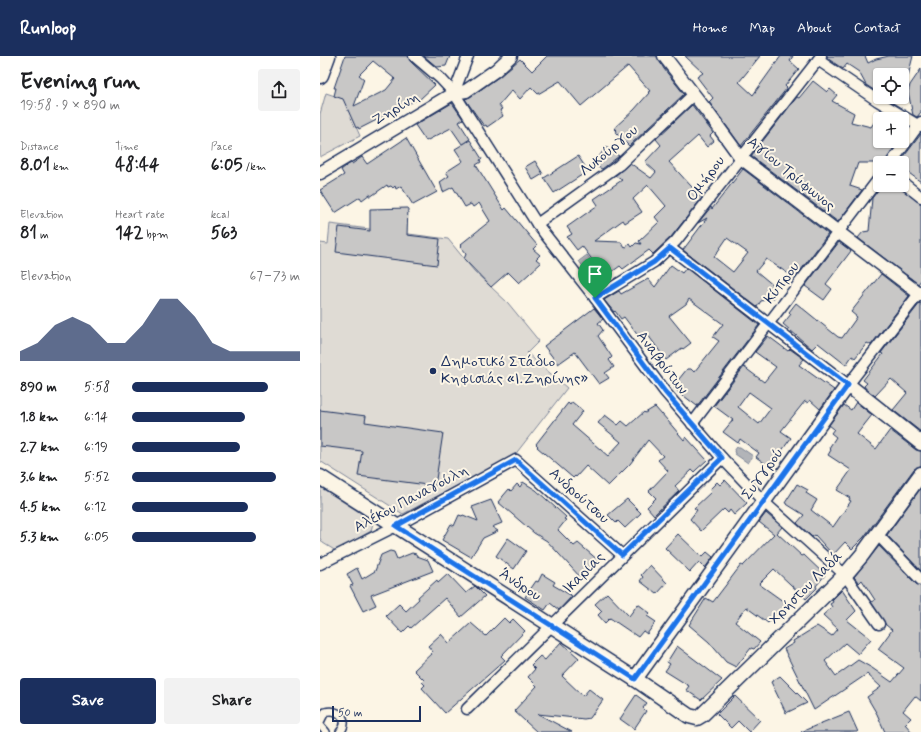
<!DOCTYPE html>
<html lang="en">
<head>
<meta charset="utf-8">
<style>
  body { margin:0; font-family:Mynerve,sans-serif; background:#f2f2f2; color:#202124; height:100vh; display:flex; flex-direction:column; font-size:15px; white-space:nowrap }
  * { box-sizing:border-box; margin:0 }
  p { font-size:13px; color:#757577 }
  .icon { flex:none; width:22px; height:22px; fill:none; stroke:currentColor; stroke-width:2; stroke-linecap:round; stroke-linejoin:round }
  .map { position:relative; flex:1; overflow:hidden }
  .side { display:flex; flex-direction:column; background:#fff; width:320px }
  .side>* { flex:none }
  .tools { position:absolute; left:553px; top:12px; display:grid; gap:8px }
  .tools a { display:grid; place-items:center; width:36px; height:36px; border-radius:4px; background:#fff; box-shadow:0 1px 3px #0004; font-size:20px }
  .scale { position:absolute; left:12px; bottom:10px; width:89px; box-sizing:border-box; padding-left:4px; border:2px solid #1b2f5e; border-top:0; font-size:11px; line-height:14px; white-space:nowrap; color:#1b2f5e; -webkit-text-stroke:3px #fcf5e5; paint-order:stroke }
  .pin { position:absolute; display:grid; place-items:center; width:34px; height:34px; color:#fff; margin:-41px -17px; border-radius:50% 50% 50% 0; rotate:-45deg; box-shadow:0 0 4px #0007 }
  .pin .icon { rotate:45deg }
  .round { display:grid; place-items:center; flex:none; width:42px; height:42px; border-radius:4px; background:#f2f2f2 }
  .headline { display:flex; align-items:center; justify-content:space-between; height:68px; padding:0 20px }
  h1 { font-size:22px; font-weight:700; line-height:30px }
  .metrics { display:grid; grid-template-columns:repeat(3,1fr); gap:6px; height:68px; padding:4px 20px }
  .metrics div { display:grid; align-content:center }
  .metrics b { font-size:17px; font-weight:700 }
  .metrics small { font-size:11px; font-weight:400 }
  .metrics p { font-size:11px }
  .chart { height:112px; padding:8px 20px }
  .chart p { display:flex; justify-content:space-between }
  .chart svg { width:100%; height:72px; margin-top:4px; fill:#1b2f5e; opacity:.7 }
  .action { display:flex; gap:8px; margin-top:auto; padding:8px 20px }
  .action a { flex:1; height:46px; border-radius:4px; background:#1b2f5e; color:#fff; font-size:16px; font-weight:700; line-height:46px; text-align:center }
  .action a+a { background:#f2f2f2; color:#202124 }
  ul { padding:0 20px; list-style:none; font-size:13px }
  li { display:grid; grid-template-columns:64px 48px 1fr; align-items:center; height:30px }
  li i { height:10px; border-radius:5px; background:#1b2f5e }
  header { display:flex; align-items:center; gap:24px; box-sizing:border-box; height:56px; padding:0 20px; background:#1b2f5e; color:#fff }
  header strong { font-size:19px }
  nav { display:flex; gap:22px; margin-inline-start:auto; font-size:14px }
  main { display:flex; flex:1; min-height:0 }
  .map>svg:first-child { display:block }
  .green { fill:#dfdbd4; stroke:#7d8599 }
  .water { fill:#b2b4b8; stroke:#767f94 }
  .building { fill:#c8c7c6; stroke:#1b2f5e; fill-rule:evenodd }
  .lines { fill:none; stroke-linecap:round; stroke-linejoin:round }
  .pedestrian-casing { stroke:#1b2f5e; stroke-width:10 }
  .minor-casing { stroke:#1b2f5e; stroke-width:13 }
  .tertiary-casing { stroke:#1b2f5e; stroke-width:15 }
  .secondary-casing { stroke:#1b2f5e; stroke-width:17 }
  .primary-casing { stroke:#1b2f5e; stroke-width:19 }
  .pedestrian { stroke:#fcf5e5; stroke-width:7 }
  .minor { stroke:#fcf5e5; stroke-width:10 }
  .tertiary { stroke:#fcf5e5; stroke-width:12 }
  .secondary { stroke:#fcf5e5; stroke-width:14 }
  .primary { stroke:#fcf5e5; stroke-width:16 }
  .route-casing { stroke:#fff; stroke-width:8 }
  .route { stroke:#1a73e8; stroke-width:5 }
  .poi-dot { fill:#1b2f5e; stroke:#fcf5e5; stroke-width:1.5 }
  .labels { text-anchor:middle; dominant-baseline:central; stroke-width:4; stroke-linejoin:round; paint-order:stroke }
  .street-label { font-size:15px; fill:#1b2f5e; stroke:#fcf5e5 }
  .poi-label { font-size:15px; fill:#1b2f5e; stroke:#fcf5e5; text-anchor:start }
</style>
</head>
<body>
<header>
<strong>Runloop</strong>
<nav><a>Home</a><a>Map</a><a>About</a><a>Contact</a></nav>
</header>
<main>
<section class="side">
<div class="headline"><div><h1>Evening run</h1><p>19:58 · 9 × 890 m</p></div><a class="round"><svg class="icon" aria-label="share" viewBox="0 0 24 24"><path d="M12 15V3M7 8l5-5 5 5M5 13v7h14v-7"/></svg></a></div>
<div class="metrics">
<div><p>Distance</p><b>8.01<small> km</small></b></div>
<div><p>Time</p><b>48:44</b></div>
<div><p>Pace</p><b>6:05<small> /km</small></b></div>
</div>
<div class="metrics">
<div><p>Elevation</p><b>81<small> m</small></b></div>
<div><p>Heart rate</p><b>142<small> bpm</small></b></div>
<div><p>kcal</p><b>563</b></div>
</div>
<div class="chart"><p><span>Elevation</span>67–73 m</p>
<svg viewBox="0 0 160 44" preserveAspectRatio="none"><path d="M0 44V38L10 33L20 22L30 17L40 22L50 33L60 33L70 22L80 6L90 6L100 17L110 33L120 38L130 38L140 38L150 38L160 38V44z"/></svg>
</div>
<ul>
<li><b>890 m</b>5:58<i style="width:81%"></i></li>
<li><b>1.8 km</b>6:14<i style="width:67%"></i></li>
<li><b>2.7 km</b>6:19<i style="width:64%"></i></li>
<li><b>3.6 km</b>5:52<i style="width:86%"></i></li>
<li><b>4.5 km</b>6:12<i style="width:69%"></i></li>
<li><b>5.3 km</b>6:05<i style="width:74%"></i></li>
</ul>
<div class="action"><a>Save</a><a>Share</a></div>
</section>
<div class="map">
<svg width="601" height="676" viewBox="0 0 601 676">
  <rect width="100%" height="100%" fill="#fcf5e5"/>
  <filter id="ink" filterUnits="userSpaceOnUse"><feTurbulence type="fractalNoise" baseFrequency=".025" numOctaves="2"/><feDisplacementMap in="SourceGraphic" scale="8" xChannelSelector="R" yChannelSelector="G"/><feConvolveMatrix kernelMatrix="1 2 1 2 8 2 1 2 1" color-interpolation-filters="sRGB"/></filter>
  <g filter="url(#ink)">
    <g class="green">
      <path d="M6 37 24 43 40 80 0 101V58Z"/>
      <path d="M10 168 128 183 154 215 188 247 219 285 207 297 247 332 194 400 83 458 0 405V187L8 188Z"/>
      <path d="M0 431 47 461 53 467 51 475 16 495 3 487 0 482Z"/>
    </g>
    <g class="water">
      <path d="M267 199 277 213 269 219 259 205Z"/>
      <path d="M417 391H420L433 400 428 407 415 398 414 395Z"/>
    </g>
    <g class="building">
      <path d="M25 0H88L90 5 115 29 99 44 98 43 39 73 38 71 36 72 23 43 14 40 16 32H14ZM53 5 75 23 66 34 34 50 44 23 39 19Z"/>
      <path d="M104 0H130L126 10 117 11Z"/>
      <path d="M227 0H337L344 13 364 38 309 90 296 77 297 75 294 72 314 54 329 37 328 36 330 35 308 10 261 50 240 25 218 38 211 31 200 43 192 34 179 49 182 53 180 54 183 60 167 71 166 69 164 70 145 43 150 41 180 20 200 3 212 15Z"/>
      <path d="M365 0H440L419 26 433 39 461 0H473L470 5 479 13 465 30 467 32 421 90 389 46 393 42 377 21 383 17Z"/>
      <path d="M507 0H545L548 7 556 3 569 0H593L588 20 560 17V38L546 29 539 16 527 8 523 13 507 2Z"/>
      <path d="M601 13V56L597 61 593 59 588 36 590 29Z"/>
      <path d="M493 25 507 36 510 33 517 39 512 45 534 57 531 66 551 71 562 55 575 63H560V86L574 91 565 107H538L530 130 542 134 518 166 431 100 477 41 479 42Z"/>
      <path d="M132 47 143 63 139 66 150 83 142 88 131 72 106 85 95 69Z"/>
      <path d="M372 49 393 77 390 80 394 85 387 91 378 80 349 106 382 142 351 181 333 198 329 194 303 213 300 210 285 221 262 190 257 194 247 181 252 178 247 171 278 149 274 143 302 124 295 120 310 107 331 122 336 116 325 106 341 89 336 83ZM328 129 346 150 335 161 339 166 319 185 321 188 316 187 312 191 310 188 305 192 301 186 274 185 303 164 305 167 322 156 313 143Z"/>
      <path d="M601 78V126L582 112V107H579Z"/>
      <path d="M86 82 117 136 93 149 81 130 76 133 75 130 73 132 71 130 68 131 67 129 50 141V138L42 144 40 141 15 157 0 134 24 119 21 114 26 110 31 107 32 108 42 101 47 108Z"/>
      <path d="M150 84 162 103 160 104 161 106 156 109 184 154 186 152 217 189 213 193 220 199 216 203 221 207 199 227 188 216 171 231 144 203 146 198 140 191 142 189 141 188 170 165 159 147 153 151 151 148 145 151 133 131 123 136 120 126 129 120 126 116 143 105 135 93Z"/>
      <path d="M286 91 299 100 282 113 273 109Z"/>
      <path d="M258 100 268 115 234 137 224 122Z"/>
      <path d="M215 105 223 118 213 124 205 111Z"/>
      <path d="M423 113 508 178 475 222 446 203 436 215 454 230 452 232 454 242 441 245 437 251 363 194 387 162 378 167 391 151 392 153ZM407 182 428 197 413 216 394 201Z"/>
      <path d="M562 129H576L601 148V224L598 228 538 182 543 176 549 175 552 142Z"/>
      <path d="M88 152 87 179 120 183 117 209 16 196 19 171 50 175V153Z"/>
      <path d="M519 186 531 195 506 228 512 233 504 244 485 230Z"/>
      <path d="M351 209 362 217 366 212 439 269 377 350 364 340 363 341 354 332 356 330 355 328 367 313H371L374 316 399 285 393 281 403 268 369 243 366 248 349 260 371 287 363 293 362 292 346 304 328 279 322 282 319 281 304 261 301 263 295 255 294 256 284 244 299 235 301 238 328 223 335 231Z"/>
      <path d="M561 218 589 240 551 289 547 287 535 302 532 300 526 309 498 287 492 293 463 268 471 258 469 256 476 247 518 281 522 282 537 261 531 256Z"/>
      <path d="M600 247 601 248V376L573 354 587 337 571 323 555 340 546 333 544 330 547 327 543 324 563 298 561 297Z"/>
      <path d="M274 252 283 263 278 267 283 274 278 280 292 301 289 304 294 311 285 317 289 322 279 328 255 296 238 308 224 290Z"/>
      <path d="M448 280 468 295 470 293 484 303 479 309 514 334 500 353 490 344 488 347 485 345 461 375 471 382 450 411 436 401 439 397 420 383 418 387 403 376 413 364 394 350 424 311 444 326 456 311 435 296ZM429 336 451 352 439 368 418 351Z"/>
      <path d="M252 346 263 355 252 369 288 400 301 386 278 367 285 359 298 369 302 365 308 370 324 356 325 357 335 351 342 359V358L364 384 366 381 387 404 376 414 374 416 372 414 355 430 359 435 334 459 327 451 336 442 329 435 348 415 338 404 343 400 328 384 310 408 288 430 266 410 256 421 255 420 253 422 217 391 218 390 216 388 248 347 250 349Z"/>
      <path d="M536 346 552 359 537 378 556 393 570 374 596 394 601 395V410L594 413 544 481 532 493 525 486 513 499 495 479 492 481 477 467 484 459 465 447 477 428 488 434 486 437 497 444 491 454 513 471 531 445 529 444 530 442 517 434 531 414 508 399 511 394 509 392 516 381 511 377 514 373 509 369 524 349 531 354Z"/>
      <path d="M0 354 46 360 45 366 123 377 115 430 38 420 42 395 0 390Z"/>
      <path d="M405 424 427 447 414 459 410 454 408 457 404 453 381 475 370 463 377 454 374 452 391 436 389 434 397 426 400 429Z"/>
      <path d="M203 426 216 434 246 461 244 463 246 464 238 474 254 490 258 487 279 505 261 522 227 485 214 477 178 446 189 433 191 435 197 428 200 431Z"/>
      <path d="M601 432V515L567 479Z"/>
      <path d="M307 443 321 457 305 472 298 465 296 467 288 459Z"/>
      <path d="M171 444 182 467 172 471 178 475 163 482 151 501 122 484 131 468 134 470 139 459 142 460 143 459 158 465 152 451Z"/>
      <path d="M446 457 462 471 457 477 482 500 484 499 505 519 496 530 497 532 486 543 454 513 439 528 467 548 459 560 455 557 448 567 426 551 415 566 440 586 434 593 431 592 416 611 406 606 389 586 369 569 386 542 393 546 421 509 423 510 454 478 439 466Z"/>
      <path d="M358 478 382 501 387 496 393 501 385 512 379 506 370 516 345 492Z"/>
      <path d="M188 482 206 495 194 513 176 500Z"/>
      <path d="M559 490 596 528 601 530V645L595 640 583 655 591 662 585 668 592 676H565L557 658 547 641 561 631 547 618 494 654 464 593 474 587 473 585 497 570 512 580 518 573 503 559 512 551 510 548 513 546 512 544 522 534 536 555 527 564 551 583 538 598 525 587 505 605 516 620 538 604 552 612 572 626 584 612 558 593 572 574 566 569 551 546 555 544 542 524 539 527 534 521Z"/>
      <path d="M70 495 74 496 77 503 92 497 96 498 97 500 108 504 113 515 51 539 56 549 43 555 30 530 33 529 27 518 37 512 42 523 55 515 61 499Z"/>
      <path d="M330 509 347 527 337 538 320 525 323 521 321 519Z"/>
      <path d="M128 518 146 537 155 530 165 540 141 561 125 542 91 572 89 570 82 577 66 560 79 548 86 555 99 543 98 541 117 524 118 527Z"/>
      <path d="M222 518 235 526 233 529 252 540 239 554 230 547 225 554 205 541 216 525 218 526Z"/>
      <path d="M287 537 309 560 318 548 330 557 327 560 336 566 327 578 323 575 318 581 290 562 285 567 278 559 282 555 275 548Z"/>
      <path d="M184 562 189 567 193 563 205 575 181 600 185 604 125 657 102 632 105 629 102 626 104 624 94 614 113 596 108 590 121 578 129 587 151 567 166 580Z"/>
      <path d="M241 586 259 602 242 620 263 640 269 633 283 644 270 662 264 663 218 658 252 676H217L194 655 217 630 208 621 215 613 211 609 220 600 225 604Z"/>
      <path d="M357 590 402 624 381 644 366 634 369 630 345 615 350 608 347 606Z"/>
      <path d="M460 620 487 647 466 657 451 626Z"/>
      <path d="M316 639 327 647 323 652 326 655 314 673 300 663Z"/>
      <path d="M415 640 440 664 429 676 418 665 411 672 397 658Z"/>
      <path d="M529 656 538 676H481L504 666Z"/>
    </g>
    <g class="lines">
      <g class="pedestrian-casing">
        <g id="pedestrian">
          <path d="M0 666 5 656C18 652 31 664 20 676"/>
          <path d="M0 669 6 676"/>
        </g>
      </g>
      <g class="minor-casing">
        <g id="minor">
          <path d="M94 0 121 23 134 37 217 168 275 242 345 336 402 402 444 446 525 519 559 568"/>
          <path d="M498 4 558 45 601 71"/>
          <path d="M134 37 148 0"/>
          <path d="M571 107 601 66"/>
          <path d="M582 126 601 141"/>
          <path d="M217 168 299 109 374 38"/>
          <path d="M350 192 528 329 601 235"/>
          <path d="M275 242 334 206 356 185 501 0"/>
          <path d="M372 368 560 121"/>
          <path d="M557 478 601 524"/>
          <path d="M0 508 76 470 196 404 302 499"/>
          <path d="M147 653 402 402"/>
        </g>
      </g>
      <g class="tertiary-casing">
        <g id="tertiary">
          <path d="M344 0 389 58 421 102 601 239"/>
          <path d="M0 117 134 37 146 35 176 14 191 0"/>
        </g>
      </g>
      <g class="secondary-casing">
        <g id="secondary">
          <path d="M0 421 315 623 369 660 377 662 382 659 525 519 542 499 601 418"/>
          <path d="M315 623 528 329 601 387"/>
        </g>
      </g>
      <g class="primary-casing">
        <path id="primary" d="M0 19 7 0"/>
      </g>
      <use href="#pedestrian" class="pedestrian"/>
      <use href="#minor" class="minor"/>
      <use href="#tertiary" class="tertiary"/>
      <use href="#secondary" class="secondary"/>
      <use href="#primary" class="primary"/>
    </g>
  </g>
  <g class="lines" filter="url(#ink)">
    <g class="route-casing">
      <path id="route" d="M350 192 528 329 315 623 76 470 196 404 302 499 402 402 345 336 275 242 334 206Z"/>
    </g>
    <use href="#route" class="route"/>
  </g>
  <circle class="poi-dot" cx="113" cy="315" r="4"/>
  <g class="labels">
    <g class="street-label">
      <text transform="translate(76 53) rotate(-31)">Ζηρίνη</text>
      <text transform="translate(289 95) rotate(-40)">Λυκούργου</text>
      <text transform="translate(471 118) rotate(39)">Αγίου Τρύφωνος</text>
      <text transform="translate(386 123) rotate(-53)">Ομήρου</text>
      <text transform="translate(462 227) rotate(-53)">Κύπρου</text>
      <text transform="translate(342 307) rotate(53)">Αναβρύτων</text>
      <text transform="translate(443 418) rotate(-54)">Συγγρού</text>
      <text transform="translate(259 440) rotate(42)">Ανδρούτσου</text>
      <text transform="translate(91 443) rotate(-28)">Αλέκου Παναγούλη</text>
      <text transform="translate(264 517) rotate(-45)">Ικαρίας</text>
      <text transform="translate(200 529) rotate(33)">Άνδρου</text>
      <text transform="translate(486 532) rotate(-45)">Χρήστου Λαδά</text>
    </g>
    <g class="poi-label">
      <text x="121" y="306">Δημοτικό Στάδιο<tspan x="121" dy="17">Κηφισιάς «Ι.Ζηρίνης»</tspan></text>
    </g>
  </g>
</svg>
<div class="tools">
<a><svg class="icon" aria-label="locate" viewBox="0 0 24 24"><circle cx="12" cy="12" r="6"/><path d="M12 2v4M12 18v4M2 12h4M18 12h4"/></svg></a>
<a>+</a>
<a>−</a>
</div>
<div class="scale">50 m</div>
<div class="pin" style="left:275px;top:242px;background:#1e9e55"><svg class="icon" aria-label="arrive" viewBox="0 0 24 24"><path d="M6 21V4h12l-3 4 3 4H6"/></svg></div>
</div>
</main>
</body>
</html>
